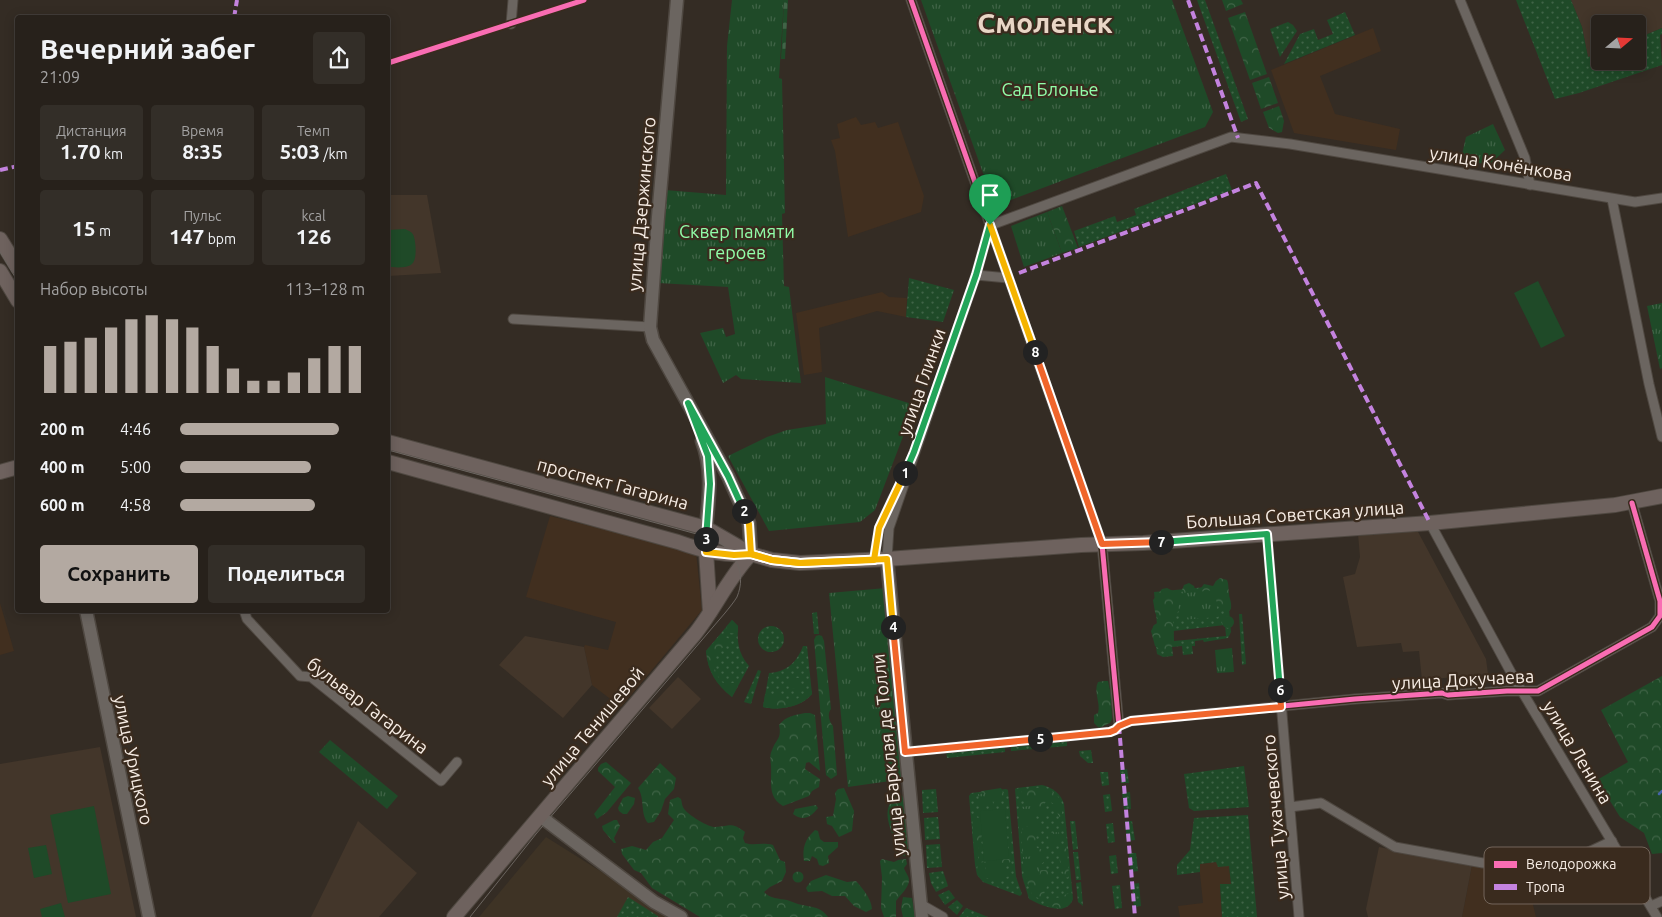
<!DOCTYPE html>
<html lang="ru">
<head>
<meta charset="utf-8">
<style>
  body { margin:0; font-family:Ubuntu,sans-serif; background:#332e28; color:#f1f3f6; height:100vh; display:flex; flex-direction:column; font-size:19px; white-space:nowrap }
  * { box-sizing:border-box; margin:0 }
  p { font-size:16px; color:#a4a3a3 }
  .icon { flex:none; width:28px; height:28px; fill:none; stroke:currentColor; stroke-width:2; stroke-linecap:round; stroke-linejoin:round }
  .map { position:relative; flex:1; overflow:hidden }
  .side { position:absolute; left:15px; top:15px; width:375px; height:598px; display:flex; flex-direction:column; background:#27211b; border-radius:5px; box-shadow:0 2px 12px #0003,0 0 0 1px #433e3a }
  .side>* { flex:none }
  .needle { width:32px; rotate:71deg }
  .buttons { position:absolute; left:1591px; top:15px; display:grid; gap:10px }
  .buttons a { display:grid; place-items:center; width:55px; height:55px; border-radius:5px; background:#27211b; box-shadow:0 2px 12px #0003,0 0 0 1px #433e3a; font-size:25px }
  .pin { position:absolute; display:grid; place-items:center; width:42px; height:42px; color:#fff; margin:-51px -21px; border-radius:50% 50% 50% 0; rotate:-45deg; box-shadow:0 0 5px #0007 }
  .pin .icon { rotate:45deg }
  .km { position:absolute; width:25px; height:25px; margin:-12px; border-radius:50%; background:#222; color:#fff; font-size:14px; line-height:25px; text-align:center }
  .round { display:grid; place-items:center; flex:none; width:52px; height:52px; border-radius:5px; background:#332e28 }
  .headline { display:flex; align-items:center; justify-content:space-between; height:85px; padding:0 25px }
  h1 { font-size:28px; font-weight:700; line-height:38px }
  .metrics { display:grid; grid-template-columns:repeat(3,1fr); gap:8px; height:85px; padding:5px 25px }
  .metrics div { display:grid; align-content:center; border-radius:5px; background:#332e28; text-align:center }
  .metrics b { font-size:21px; font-weight:700 }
  .metrics small { font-size:14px; font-weight:400 }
  .metrics p { font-size:14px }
  .chart { height:140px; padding:10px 25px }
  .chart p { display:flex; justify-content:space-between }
  .chart svg { width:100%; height:90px; margin-top:5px; stroke:#b3a9a1; stroke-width:6 }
  .cta { display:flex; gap:10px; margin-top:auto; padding:10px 25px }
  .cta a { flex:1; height:58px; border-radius:5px; background:#b3a9a1; color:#111; font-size:20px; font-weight:700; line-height:58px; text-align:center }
  .cta a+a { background:#332e28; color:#f1f3f6 }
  ul { padding:0 25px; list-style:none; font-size:16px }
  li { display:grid; grid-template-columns:80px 60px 1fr; align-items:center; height:38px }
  li i { height:12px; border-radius:6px; background:#b3a9a1 }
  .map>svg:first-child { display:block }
  .built { fill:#412f1f }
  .education { fill:#43362a }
  .medical { fill:#3e3325 }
  .grass { fill:url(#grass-dots); fill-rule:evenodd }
  .forest { fill:url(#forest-crowns) }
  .cemetery { fill:url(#cemetery-stones) }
  .park { fill:url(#park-tufts) }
  .pitch { fill:#1f4a28 }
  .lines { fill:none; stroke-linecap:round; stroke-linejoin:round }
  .stream { stroke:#4564a8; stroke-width:2.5 }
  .street-casing { stroke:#4f4841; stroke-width:11 }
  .secondary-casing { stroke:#4f4841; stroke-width:15 }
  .primary-casing { stroke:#4f4841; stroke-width:16 }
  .street { stroke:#6b6560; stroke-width:9 }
  .secondary { stroke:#6b6560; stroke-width:12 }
  .primary { stroke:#6e625e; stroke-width:14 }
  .tram { stroke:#6b6560; stroke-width:1 }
  .quiet { stroke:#c483df; stroke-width:4; stroke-dasharray:8 4; stroke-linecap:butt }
  .cycleway-casing { stroke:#3a2b1e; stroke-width:8 }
  .cycleway { stroke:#f96db3; stroke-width:5 }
  .split-1-casing { stroke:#fff; stroke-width:10 }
  .split-2-casing { stroke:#fff; stroke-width:10 }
  .split-3-casing { stroke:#fff; stroke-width:10 }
  .split-4-casing { stroke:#fff; stroke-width:10 }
  .split-5-casing { stroke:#fff; stroke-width:10 }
  .split-6-casing { stroke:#fff; stroke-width:10 }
  .split-7-casing { stroke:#fff; stroke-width:10 }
  .split-8-casing { stroke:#fff; stroke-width:10 }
  .split-9-casing { stroke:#fff; stroke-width:10 }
  .split-1 { stroke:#22a559; stroke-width:6 }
  .split-2 { stroke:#f5b400; stroke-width:6 }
  .split-3 { stroke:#22a559; stroke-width:6 }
  .split-4 { stroke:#f5b400; stroke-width:6 }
  .split-5 { stroke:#f0652b; stroke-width:6 }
  .split-6 { stroke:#f0652b; stroke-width:6 }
  .split-7 { stroke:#22a559; stroke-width:6 }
  .split-8 { stroke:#f0652b; stroke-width:6 }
  .split-9 { stroke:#f5b400; stroke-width:6 }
  .labels { text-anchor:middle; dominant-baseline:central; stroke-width:4.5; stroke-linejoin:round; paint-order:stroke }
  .park-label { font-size:18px; fill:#91fea9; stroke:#3a2b1e }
  .street-label { font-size:18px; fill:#f7ede5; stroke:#3a2b1e }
  .town-label { font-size:28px; font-weight:bold; fill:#e9d6c6; stroke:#3a2b1e }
  .key { fill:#3a2b1e; stroke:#73655a; stroke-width:1 }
  .key-label { font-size:14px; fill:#f7ede5 }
</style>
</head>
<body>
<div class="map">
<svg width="1662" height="917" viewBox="0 0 1662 917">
  <defs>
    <pattern id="grass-dots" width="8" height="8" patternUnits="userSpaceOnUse" patternTransform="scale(1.25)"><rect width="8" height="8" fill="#1f4a28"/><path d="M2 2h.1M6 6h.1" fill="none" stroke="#406447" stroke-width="1.8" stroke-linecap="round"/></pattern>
    <pattern id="forest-crowns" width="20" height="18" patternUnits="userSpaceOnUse" patternTransform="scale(1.25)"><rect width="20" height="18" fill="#1f4a28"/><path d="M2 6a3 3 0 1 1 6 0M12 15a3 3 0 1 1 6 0" fill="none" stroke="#406447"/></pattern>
    <pattern id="cemetery-stones" width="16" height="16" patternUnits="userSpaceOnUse" patternTransform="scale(1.25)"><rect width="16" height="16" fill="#1f4a28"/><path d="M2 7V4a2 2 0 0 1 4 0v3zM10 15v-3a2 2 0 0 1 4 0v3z" fill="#406447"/></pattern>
    <pattern id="park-tufts" width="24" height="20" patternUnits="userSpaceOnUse" patternTransform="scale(1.25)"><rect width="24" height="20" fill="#1f4a28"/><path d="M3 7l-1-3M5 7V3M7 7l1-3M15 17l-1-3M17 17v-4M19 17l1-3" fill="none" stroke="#406447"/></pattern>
  </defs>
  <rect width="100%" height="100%" fill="#342c24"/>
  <g class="built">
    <path d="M1373 28 1381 51 1320 76 1335 114 1400 129 1396 150 1294 133 1271 70Z"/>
    <path d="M856 117 861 125 875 122 878 128 898 122 924 196 921 212 848 237 835 151 831 140 840 138 837 124Z"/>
    <path d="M882 292 889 297 907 298 906 317 877 311 819 328 822 372 804 375 796 313Z"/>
    <path d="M550 516 696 552 702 610 621 707 592 685 584 647 585 645 608 650 616 622 526 597Z"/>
    <path d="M0 603 14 651 0 655Z"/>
    <path d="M1217 862 1229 866 1231 884 1220 885 1222 917H1180L1178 906 1203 903 1199 864Z"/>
    <path d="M1472 865 1525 872 1536 917H1462Z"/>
  </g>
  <g class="education">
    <path d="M1571 0H1662V28L1638 38V24H1600V53L1588 58 1582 27Z"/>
    <path d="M388 195H427L441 273 388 276Z"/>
    <path d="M1417 530 1486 659 1488 674 1422 680 1419 651 1403 652 1401 643 1357 647 1343 577 1355 574 1360 557 1358 534Z"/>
    <path d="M525 636 584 647 592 685 563 718 499 665Z"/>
    <path d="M678 677 701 699 672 729 649 708Z"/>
    <path d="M100 747 136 917H0V764Z"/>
    <path d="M358 821 417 873 379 917H311Z"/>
    <path d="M1379 847 1472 865 1462 917H1368L1366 909Z"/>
  </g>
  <path class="medical" d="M546 837 616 881 671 917H479Z"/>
  <g class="grass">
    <path d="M1197 0H1205L1248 119 1241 122Z"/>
    <path d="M1516 0H1571L1582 27 1588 57 1600 53V61H1638V38L1662 28V34L1660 35 1662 65 1579 93 1555 99Z"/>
    <path d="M1345 12 1355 35 1284 64 1300 34 1314 29 1318 40 1333 34 1327 20Z"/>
    <path d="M1288 22 1293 25 1297 31 1280 57 1270 29Z"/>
    <path d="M1226 174 1232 190 1079 247 1074 231 1115 216 1117 222 1136 215 1134 209Z"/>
    <path d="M909 278 954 290 943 322 906 317Z"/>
    <path d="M1227 585 1231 632 1228 638 1204 642 1203 640 1195 641V646H1192L1193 654 1183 655 1182 646 1172 647 1173 656 1163 657 1157 654 1153 626 1157 625 1154 592ZM1225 625 1226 636 1174 641 1173 631Z"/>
    <path d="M817 612 819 634H814L812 613Z"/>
    <path d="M1239 614H1242L1246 664 1242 665Z"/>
    <path d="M732 620 738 626C737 642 738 653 749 666L732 697C716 684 708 672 706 651Z"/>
    <circle cx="771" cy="639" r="13"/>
    <path d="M803 646H807L812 694C801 707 779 711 763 707L769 673C787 672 797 662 803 646Z"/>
    <path d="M758 670 761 671 751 704 744 702Z"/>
    <path d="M1067 738V746L1011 751V744Z"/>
    <path d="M1005 745V752L947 758 946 751Z"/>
    <path d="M1091 750 1093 763H1088L1080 756 1079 751Z"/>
    <path d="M1244 766 1249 807 1194 811 1189 808 1184 774Z"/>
    <path d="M1127 769 1129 783H1121L1120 770Z"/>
    <path d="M1100 772H1108L1109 785 1102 786Z"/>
    <path d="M1042 785C1052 787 1061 794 1064 804L1073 899C1067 917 1042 906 1029 899L1022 876 1015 789 1017 788Z"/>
    <path d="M936 789 938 812 923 813 922 790Z"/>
    <path d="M1006 789 1008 790 1016 877 1022 894 1020 896 983 882 977 875 975 865 969 796 971 793Z"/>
    <path d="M1130 792 1131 809H1124L1122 793Z"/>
    <path d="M1110 794 1112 811 1105 812 1103 795Z"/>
    <path d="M1248 815 1257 917H1222L1220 884H1231L1229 866 1218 867 1216 862 1200 864V872L1177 875V865L1190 850 1194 818Z"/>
    <path d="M938 817 940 839 925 840 924 818Z"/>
    <path d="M1070 821H1075L1078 849 1073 850Z"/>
    <path d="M1125 821H1132L1135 840 1127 841Z"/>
    <path d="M1113 823 1115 842 1108 843 1106 824Z"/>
    <path d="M940 844 942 867 927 868 926 845Z"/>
    <path d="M1073 852H1078L1081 880H1076Z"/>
    <path d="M1129 853H1136L1138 871 1131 872Z"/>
    <path d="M1116 855 1118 873 1111 874 1109 856Z"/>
    <path d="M943 871 948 886 936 892 931 883 929 873Z"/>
    <path d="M1081 882 1083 906 1078 902 1076 883Z"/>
    <path d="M1139 883 1141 906 1134 907 1132 884Z"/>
    <path d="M1120 885 1122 908 1115 909 1112 886Z"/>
    <path d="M949 890 955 898 945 905 938 895Z"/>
    <path d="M628 897 658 916V917H617Z"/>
    <path d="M957 900 963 906 957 915 948 907Z"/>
    <path d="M966 908 988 917H959Z"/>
  </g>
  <g class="forest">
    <path d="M1222 0H1241L1243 4 1226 11Z"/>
    <path d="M1245 12 1267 74 1250 80 1228 18Z"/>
    <path d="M1269 77 1278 103 1261 109 1252 83Z"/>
    <path d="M1279 106 1284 121 1282 132 1278 133 1269 128 1263 112Z"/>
    <path d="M1062 206 1078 248 1062 253 1047 212Z"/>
    <path d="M1220 578 1227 580C1229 585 1228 588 1229 593 1229 599 1232 601 1231 609L1229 611C1221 610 1217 605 1215 598L1201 592V588L1204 584 1213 586 1216 581Z"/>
    <path d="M1189 583 1194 586 1195 589 1193 594 1183 593 1182 590 1184 585Z"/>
    <path d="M1167 588 1177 593 1184 599 1179 612 1174 615 1172 618C1176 627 1172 636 1175 645L1171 647 1169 653 1167 654 1155 646 1151 631 1154 625 1159 622 1155 612 1153 600 1162 589Z"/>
    <circle cx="1228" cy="622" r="6"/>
    <path d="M732 620 738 626V632L731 635 726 627Z"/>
    <path d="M722 635 729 639C727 645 725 645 721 649 711 660 713 672 723 683H735L738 686 732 697C716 684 708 672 706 651L719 636Z"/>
    <path d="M819 635 822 636 824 641 831 709C827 714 829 721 833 726L837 775 831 779 826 775 814 640 816 636Z"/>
    <path d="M791 676 794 678H799V689H792L789 677Z"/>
    <path d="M1662 676V853L1652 854 1644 833 1620 817 1597 780 1628 762 1601 710Z"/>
    <path d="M1104 681H1108L1111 695 1112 719 1110 723 1099 728 1094 723V715L1098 713C1101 703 1093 692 1098 682Z"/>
    <path d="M808 690 812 691V694C801 707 779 711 763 707L765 694 772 697 779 693C782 695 784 697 786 699 794 706 803 693 808 690Z"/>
    <path d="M805 713H810L815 715 820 771 809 762 806 763 805 769 820 779 819 787 812 791 809 796 783 806C767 797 772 781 771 766 771 761 769 756 772 750 776 739 782 739 779 725 786 716 795 715 805 713Z"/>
    <path d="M606 762 631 783 607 812 597 819 594 814 615 787 598 771V768L601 764Z"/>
    <path d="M660 763 676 778 674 789 665 799 661 811 654 822 648 823C640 814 645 798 638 788Z"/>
    <path d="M1042 787C1055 790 1067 802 1061 816L1059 817 1054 804 1047 800 1045 803V816L1041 819 1037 815 1035 807 1028 806 1020 794 1022 791Z"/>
    <path d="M844 788 854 811 852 831 839 837 832 826 827 824 826 817 833 816 836 799 835 793 838 789Z"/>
    <path d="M1001 788 1004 795 998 802 981 799 979 793 982 791Z"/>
    <path d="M899 794 902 796 904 800 910 846 905 856 899 855 896 853C894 846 893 840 892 833 887 819 883 805 899 794Z"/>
    <path d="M628 796 635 798 634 804 627 814H623L619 811 618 808 623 798Z"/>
    <path d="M678 797 681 799C682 803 682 807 685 810 690 816 708 827 715 827 731 826 731 822 745 832L743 838 745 843C754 846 761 842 773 845L780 860 785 862 786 872 782 881 770 887 764 892C769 898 780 899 787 900 791 901 794 903 798 904 809 907 821 906 828 917H700L652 888 641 873 634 870 622 854 621 849 632 846 646 850 653 842 662 838 674 820 668 814 670 800Z"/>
    <path d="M816 805 818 808C811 817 803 822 793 814L795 809Z"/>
    <path d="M976 816C988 822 981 837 979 847 978 851 978 856 978 860L975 858C974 846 971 827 973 818Z"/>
    <path d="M614 820H617L620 826 614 838 616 843H614L603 830 602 826Z"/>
    <path d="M1037 824 1039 826V831L1037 832 1035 844 1037 848 1044 850 1045 861 1039 866 1040 870H1049C1055 880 1044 886 1044 897L1041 899 1033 896C1023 878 1021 850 1022 829L1030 825Z"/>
    <path d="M815 830 818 831 820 839 824 842H838V847L828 856 829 863 823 866 819 865 817 859 812 856 810 861H804C802 848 805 839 815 830Z"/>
    <path d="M1065 848 1067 849 1069 875 1067 878C1060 870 1059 861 1060 851Z"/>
    <path d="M1009 854 1011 861 1004 869 1009 872V876C997 881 985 882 977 870L978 863 995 860Z"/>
    <path d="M882 859 894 862 898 860 906 859 907 864 904 868C905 872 909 876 909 880 909 888 900 895 896 901V917H884L881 908 882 877 880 861Z"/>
    <circle cx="798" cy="877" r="5.5"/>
    <path d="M826 875 847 882 856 881C863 889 871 898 872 909L866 912 854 906 845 896H832L822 891 808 892 806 888 811 881Z"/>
    <path d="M1068 893 1071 896C1071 903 1068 906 1061 909L1051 906 1049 899 1062 897Z"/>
    <path d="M903 897 912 898 915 917H903L901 908Z"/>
  </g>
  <path class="cemetery" d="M784 0H788L785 59H781Z"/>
  <g class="park">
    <path d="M732 0H784L779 78 782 79 785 213 782 214 784 286 789 287 801 383 741 379 736 375 723 383 700 333 723 328 726 337 735 334 728 287 658 283 665 190 726 195 727 46Z"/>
    <path d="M921 0H1172L1213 112 1205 127 1003 203 992 198Z"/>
    <path d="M1493 124 1505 150 1489 165 1461 159 1466 137Z"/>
    <path d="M1047 212 1062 253 1024 267 1011 226Z"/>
    <path d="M1662 303V368L1660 369 1647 306Z"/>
    <path d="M825 377 915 405 875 510 860 522 769 531 728 456 767 437 787 430 826 424Z"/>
    <path d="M886 588 904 779 848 787 829 593Z"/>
    <path d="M1215 590 1218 617 1180 620 1177 594Z"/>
    <path d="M1232 648 1234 672 1217 673 1215 650Z"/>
    <path d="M330 740 398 796 387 809 319 752Z"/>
    <path d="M992 793 993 804 980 805 978 794Z"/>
    <path d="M1034 806 1035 824 1020 825 1019 807Z"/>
    <path d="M1059 832 1060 845 1049 846 1048 833Z"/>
    <path d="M1038 856 1040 874 1024 875 1023 857Z"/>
    <path d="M998 865 999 876 986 877 985 866Z"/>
  </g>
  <g class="pitch">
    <path d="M405 229C409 231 413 232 414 237 416 244 417 260 412 264 406 269 394 267 388 267V230Z"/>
    <path d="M1538 281 1565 336 1541 348 1514 293Z"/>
    <path d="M94 806 111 894 68 903 50 815Z"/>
    <path d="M1005 809 1009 859 984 861 980 811Z"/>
    <path d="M46 845 52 874 34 878 28 848Z"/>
    <path d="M61 903 65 917H42L40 909Z"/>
  </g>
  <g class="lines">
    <path class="stream" d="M1659 794 1662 791"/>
    <g class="street-casing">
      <g id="street">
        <path d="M911 0 1102 544 1119 726"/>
        <path d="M1460 0 1525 158 1530 185"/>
        <path d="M511 24 513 0"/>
        <path d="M1612 199 1649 384 1662 437"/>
        <path d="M991 225 1231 137 1290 144 1635 202 1662 198"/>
        <path d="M976 275 1008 278"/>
        <path d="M513 319 650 327"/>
        <path d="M1430 523 1514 678 1657 917"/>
        <path d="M1267 534 1299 917"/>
        <path d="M887 559 889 528 976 275 990 225"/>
        <path d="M874 560 879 529 893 498"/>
        <path d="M244 610 247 619 300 676 311 677 441 781 457 762"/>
        <path d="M905 752 1110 732 1115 730 1119 726 1131 721 1355 699 1442 693 1448 695 1507 691H1538L1652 627 1660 616V601L1632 503"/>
        <path d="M1290 807 1321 803 1395 847 1483 863"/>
        <path d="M1505 871 1535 877 1612 841"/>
        <path d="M922 905 943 917"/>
        <path d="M1651 906 1662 901"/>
      </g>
    </g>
    <g class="secondary-casing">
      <g id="secondary">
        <path d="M677 0 658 217 650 327 653 340 728 476 749 523 751 554"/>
        <path d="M702 441C713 470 709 498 706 528"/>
        <path d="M887 559 922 917"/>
        <path d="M86 610 149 917"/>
        <path d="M540 816 654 902 681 917"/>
      </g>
    </g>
    <g class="primary-casing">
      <g id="primary">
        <path d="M0 239 18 268"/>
        <path d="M0 271 18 301"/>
        <path d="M388 442 706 528 751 554 772 560 800 563 887 559 1081 545 1143 543 1430 523 1615 505 1662 496"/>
        <path d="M388 462 678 542C703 551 723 556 750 554"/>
        <path d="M0 472 18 467"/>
        <path d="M706 528V551L710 612"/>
        <path d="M454 917 694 635C715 609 728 578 751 554"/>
      </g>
    </g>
    <use href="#street" class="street"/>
    <use href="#secondary" class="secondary"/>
    <use href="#primary" class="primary"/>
    <g class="tram">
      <path d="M0 252 18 282"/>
      <path d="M388 450 715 539C735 551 747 573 737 597 734 602 729 608 725 613L536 834 470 917"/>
    </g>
    <g class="quiet">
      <path d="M1188 0 1238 138"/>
      <path d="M234 18 237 0"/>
      <path d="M0 170 18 166"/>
      <path d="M1019 273 1256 183 1430 523"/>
      <path d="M1119 726 1135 917"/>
    </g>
    <g class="cycleway-casing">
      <g id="cycleway">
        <path d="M911 0 1102 544 1119 726"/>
        <path d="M388 63 584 0"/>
        <path d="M905 752 1110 732 1115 730 1119 726 1131 721 1355 699 1442 693 1448 695 1507 691H1538L1652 627 1660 616V601L1632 503"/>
      </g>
    </g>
    <use href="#cycleway" class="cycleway"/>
  </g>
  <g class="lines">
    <g class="split-1-casing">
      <path id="split-1" d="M905 473 914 452 976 275 990 225"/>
    </g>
    <g class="split-2-casing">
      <path id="split-2" d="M744 511 749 524 751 554 772 560 800 563 874 560 879 528 905 473"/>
    </g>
    <g class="split-3-casing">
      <path id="split-3" d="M706 539 710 484 708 456 688 403 728 476 744 511"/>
    </g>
    <g class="split-4-casing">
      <path id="split-4" d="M706 539V552L734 555 751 554 772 560 800 563 887 559 893 627"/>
    </g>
    <g class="split-5-casing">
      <path id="split-5" d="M893 627 905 752 1040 739"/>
    </g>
    <g class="split-6-casing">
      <path id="split-6" d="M1040 739 1110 732 1115 730 1119 726 1131 721 1281 707 1280 690"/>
    </g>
    <g class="split-7-casing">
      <path id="split-7" d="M1161 542 1267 534 1280 690"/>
    </g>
    <g class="split-8-casing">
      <path id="split-8" d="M1035 352 1102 544 1161 542"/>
    </g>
    <g class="split-9-casing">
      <path id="split-9" d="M990 225 1035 352"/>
    </g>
    <use href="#split-1" class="split-1"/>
    <use href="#split-2" class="split-2"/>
    <use href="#split-3" class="split-3"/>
    <use href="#split-4" class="split-4"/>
    <use href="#split-5" class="split-5"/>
    <use href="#split-6" class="split-6"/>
    <use href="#split-7" class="split-7"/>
    <use href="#split-8" class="split-8"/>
    <use href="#split-9" class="split-9"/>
  </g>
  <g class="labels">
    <g class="park-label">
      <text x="1050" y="89">Сад Блонье</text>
      <text x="737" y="231">Сквер памяти<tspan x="737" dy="21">героев</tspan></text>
    </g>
    <g class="street-label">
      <text transform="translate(1501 163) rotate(9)">улица Конёнкова</text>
      <text transform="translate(641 204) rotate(-85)">улица Дзержинского</text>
      <text transform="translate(921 382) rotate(-71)">улица Глинки</text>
      <text transform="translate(613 483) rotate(15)">проспект Гагарина</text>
      <text transform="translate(1295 514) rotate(-4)">Большая Советская улица</text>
      <text transform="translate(1463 679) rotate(-3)">улица Докучаева</text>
      <text transform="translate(368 705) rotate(37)">бульвар Гагарина</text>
      <text transform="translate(592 726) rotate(-50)">улица Тенишевой</text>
      <text transform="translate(1578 752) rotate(59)">улица Ленина</text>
      <text transform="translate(888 755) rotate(-96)">улица Барклая де Толли</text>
      <text transform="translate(134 760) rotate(78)">улица Урицкого</text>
      <text transform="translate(1275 817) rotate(-95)">улица Тухачевского</text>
    </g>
    <g class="town-label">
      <text x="1045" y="22">Смоленск</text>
    </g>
  </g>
  <rect x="1484" y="847" width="166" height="57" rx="8" class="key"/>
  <rect x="1494" y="861" width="23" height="7" fill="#f96db3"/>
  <rect x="1494" y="884" width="23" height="6" fill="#c483df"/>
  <g class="key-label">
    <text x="1526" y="869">Велодорожка</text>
    <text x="1526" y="892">Тропа</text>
  </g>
</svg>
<div class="buttons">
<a><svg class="needle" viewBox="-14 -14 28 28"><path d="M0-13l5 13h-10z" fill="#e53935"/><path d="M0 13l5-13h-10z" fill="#a4a3a3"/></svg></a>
</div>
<div class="pin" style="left:990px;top:225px;background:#1e9e55"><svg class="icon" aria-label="arrive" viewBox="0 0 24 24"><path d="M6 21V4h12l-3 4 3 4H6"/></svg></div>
<b class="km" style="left:905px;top:473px">1</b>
<b class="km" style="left:744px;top:511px">2</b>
<b class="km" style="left:706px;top:539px">3</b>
<b class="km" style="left:893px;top:627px">4</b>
<b class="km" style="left:1040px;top:739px">5</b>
<b class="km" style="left:1280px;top:690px">6</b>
<b class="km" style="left:1161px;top:542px">7</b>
<b class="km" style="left:1035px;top:352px">8</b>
<section class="side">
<div class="headline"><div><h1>Вечерний забег</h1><p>21:09</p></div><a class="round"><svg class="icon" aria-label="share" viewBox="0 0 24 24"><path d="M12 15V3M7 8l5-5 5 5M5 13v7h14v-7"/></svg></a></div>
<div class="metrics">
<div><p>Дистанция</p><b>1.70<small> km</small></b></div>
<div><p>Время</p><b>8:35</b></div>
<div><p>Темп</p><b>5:03<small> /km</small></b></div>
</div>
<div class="metrics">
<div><b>15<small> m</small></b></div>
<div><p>Пульс</p><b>147<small> bpm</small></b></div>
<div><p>kcal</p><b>126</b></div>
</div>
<div class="chart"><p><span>Набор высоты</span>113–128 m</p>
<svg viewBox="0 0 160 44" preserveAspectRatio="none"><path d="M5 44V21M15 44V19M25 44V17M35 44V12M45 44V8M55 44V6M65 44V8M75 44V12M85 44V21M95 44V32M105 44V38M115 44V38M125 44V34M135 44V27M145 44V21M155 44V21"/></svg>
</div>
<ul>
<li><b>200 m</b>4:46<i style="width:86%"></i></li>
<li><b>400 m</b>5:00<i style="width:71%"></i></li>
<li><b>600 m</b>4:58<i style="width:73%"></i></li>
</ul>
<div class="cta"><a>Сохранить</a><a>Поделиться</a></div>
</section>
</div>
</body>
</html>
